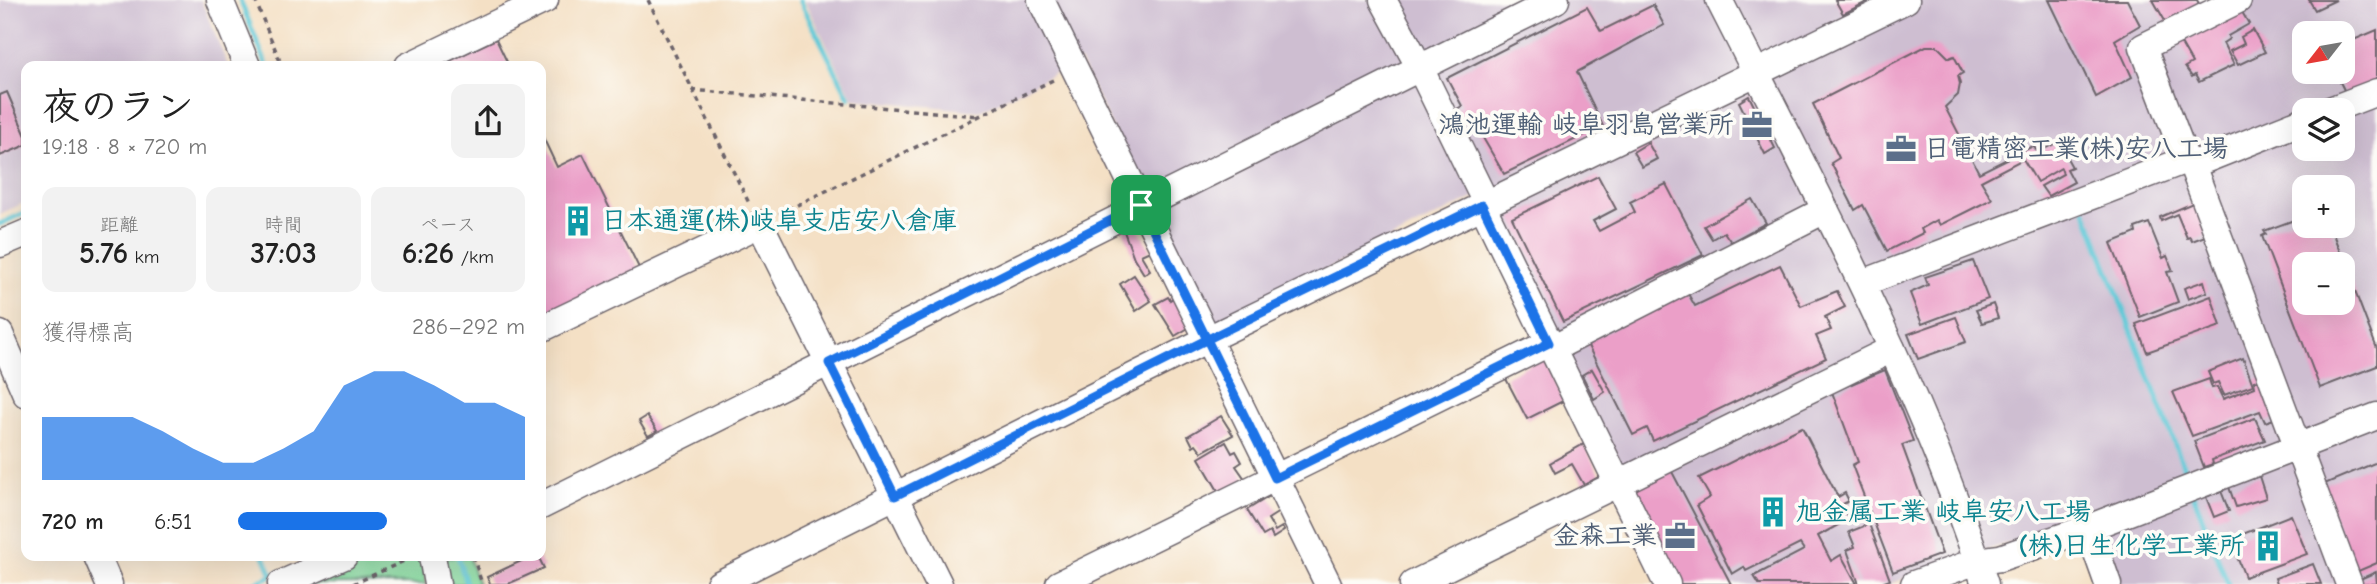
<!DOCTYPE html>
<html lang="ja">
<head>
<meta charset="utf-8">
<style>
  body { margin:0; font-family:"Comic Neue","Klee One",sans-serif; background:#f2f2f2; color:#222; height:100vh; display:flex; flex-direction:column; font-size:26px; white-space:nowrap }
  * { box-sizing:border-box; margin:0 }
  p { font-size:23px; color:#767676 }
  .icon { flex:none; width:38px; height:38px; fill:none; stroke:currentColor; stroke-width:2; stroke-linecap:round; stroke-linejoin:round }
  .map { position:relative; flex:1; overflow:hidden }
  .details { position:absolute; left:21px; top:61px; width:525px; height:500px; display:flex; flex-direction:column; background:#fff; border-radius:14px; box-shadow:0 7px 28px #0002 }
  .details>* { flex:none }
  .needle { width:46px; rotate:239deg }
  .fabs { position:absolute; left:2292px; top:21px; display:grid; gap:14px }
  .fabs a { display:grid; place-items:center; width:63px; height:63px; border-radius:14px; background:#fff; box-shadow:0 7px 28px #0002; font-size:35px }
  .pin { position:absolute; display:grid; place-items:center; width:60px; height:60px; color:#fff; margin:-30px; border-radius:14px; box-shadow:0 4px 10px #0006 }
  .round { display:grid; place-items:center; flex:none; width:74px; height:74px; border-radius:14px; background:#f2f2f2 }
  .headline { display:flex; align-items:center; justify-content:space-between; height:119px; padding:0 21px }
  h1 { font-size:38px; font-weight:800; line-height:52px }
  .figures { display:grid; grid-template-columns:repeat(3,1fr); gap:10px; height:119px; padding:7px 21px }
  .figures div { display:grid; align-content:center; border-radius:14px; background:#f2f2f2; text-align:center }
  .figures b { font-size:30px; font-weight:800 }
  .figures small { font-size:19px; font-weight:400 }
  .figures p { font-size:19px }
  .chart { height:196px; padding:14px 21px }
  .chart p { display:flex; justify-content:space-between }
  .chart svg { width:100%; height:126px; margin-top:7px; fill:#1a73e8; opacity:.7 }
  ul { padding:0 21px; list-style:none; font-size:23px }
  li { display:grid; grid-template-columns:112px 84px 1fr; align-items:center; height:52px }
  li i { height:18px; border-radius:9px; background:#1a73e8 }
  .map>svg:first-child { display:block }
  .industrial { fill:#cebed1; fill-rule:evenodd }
  .green { fill:#83d99d; stroke:#527e6c; stroke-width:2 }
  .lines { fill:none; stroke-linecap:round; stroke-linejoin:round }
  .stream { stroke:#5dc8d7; stroke-width:5 }
  .building { fill:#eb9fc8; fill-rule:evenodd }
  .minor-casing { stroke:#6c646b; stroke-width:29 }
  .path { stroke:#6c646b; stroke-width:3.5; stroke-dasharray:5 5; stroke-linecap:butt }
  .minor { stroke:#fff; stroke-width:26 }
  .route-casing { stroke:#fff; stroke-width:14 }
  .route { stroke:#1a73e8; stroke-width:9 }
  .labels { text-anchor:middle; dominant-baseline:central; stroke-width:7; stroke-linejoin:round; paint-order:stroke }
  .service-label { font-size:26px; font-weight:bold; fill:#4e5e75; stroke:#fdfcf7; text-anchor:end }
  .culture-label { font-size:26px; font-weight:bold; fill:#0d838f; stroke:#fdfcf7; text-anchor:start }
</style>
</head>
<body>
<div class="map">
<svg width="2377" height="584" viewBox="0 0 2377 584">
  <rect width="100%" height="100%" fill="#fdfcf7"/>
  <filter id="ink" filterUnits="userSpaceOnUse"><feTurbulence type="fractalNoise" baseFrequency=".0143" numOctaves="2"/><feDisplacementMap in="SourceGraphic" scale="14" xChannelSelector="R" yChannelSelector="G"/><feConvolveMatrix kernelMatrix="1 2 1 2 8 2 1 2 1" color-interpolation-filters="sRGB"/></filter>
  <filter id="wash" filterUnits="userSpaceOnUse"><feTurbulence type="fractalNoise" baseFrequency=".00686" numOctaves="4" result="noise"/><feDisplacementMap in="SourceGraphic" scale="28" xChannelSelector="R" yChannelSelector="G"/><feGaussianBlur stdDeviation="1.57" result="paint"/><feColorMatrix in="noise" values="0 0 0 0 0 0 0 0 0 0 0 0 0 0 0 0 0 1.4 0 .05"/><feComposite in="paint" operator="in"/></filter>
  <g filter="url(#wash)">
    <rect width="100%" height="100%" fill="#f4e0c5"/>
    <g class="industrial">
      <path d="M0 0H201L228 66H26V202L0 214Z"/>
      <path d="M805 0H2377V584H2116L2092 518 1953 560 1889 584H1673L1486 192 1209 327 1080 61 980 111 853 99ZM2305 33H2343V72H2305ZM2305 110H2343V149H2305ZM2305 187H2343V226H2305ZM2305 264H2343V303H2305Z"/>
    </g>
    <g class="green">
      <path d="M360 556 422 557 426 584H297Z"/>
      <path d="M440 557H469L478 584H445Z"/>
    </g>
    <g class="lines">
      <g class="stream">
        <path d="M240 0 267 66"/>
        <path d="M800 0 849 98"/>
        <path d="M2085 210 2189 481"/>
        <path d="M0 224 26 212"/>
        <path d="M2193 494 2228 584"/>
        <path d="M264 556 272 575"/>
        <path d="M458 556 466 584"/>
        <path d="M252 584 278 573"/>
      </g>
    </g>
    <g id="blocks">
      <g class="building">
        <path d="M1835 0H1871L1843 14Z"/>
        <path d="M2049 0H2127L2140 25 2115 40 2132 77 2096 97Z"/>
        <path d="M2153 0H2197L2203 11 2169 28Z"/>
        <path d="M2309 0H2336L2315 10Z"/>
        <path d="M1653 5 1664 25 1577 72 1603 126 1504 174 1472 119 1465 121 1457 109 1462 106 1447 78 1587 7 1601 31Z"/>
        <path d="M2242 12 2249 24 2228 36 2229 39 2223 43 2234 65 2199 82 2195 75 2192 77 2185 67 2192 63 2180 42Z"/>
        <path d="M2343 29 2349 42 2377 30V82L2346 94 2335 72H2343V33H2334Z"/>
        <path d="M2253 30 2265 52 2238 65 2230 51 2244 44 2241 37Z"/>
        <path d="M496 39 509 66H439Z"/>
        <path d="M2305 40V71L2294 45Z"/>
        <path d="M1926 46H1937L1949 58 1954 56 1963 73 1958 76 1960 84 1958 95 1945 107 1979 173 2033 146 2038 152 2058 142 2072 167 2067 169 2074 182 2048 196 2041 186 2063 174 2061 168 2037 182 2023 159 1981 181 1992 199 1940 225 1937 220 1921 229 1923 233 1887 251 1863 205 1855 210 1831 163 1839 158 1813 104Z"/>
        <path d="M7 92 26 136V145L0 156V95Z"/>
        <path d="M1749 96 1775 148 1765 154 1739 102Z"/>
        <path d="M541 133 557 167 583 154 642 274 541 324Z"/>
        <path d="M1648 143 1657 159 1642 167 1633 152Z"/>
        <path d="M1598 176 1616 209 1593 221 1599 231 1635 212 1630 202 1666 184 1703 255 1563 322 1512 218Z"/>
        <path d="M1752 199 1766 223 1731 242 1724 232 1712 239 1704 226Z"/>
        <path d="M2195 202 2208 235 2192 241 2190 237 2187 238 2177 214 2161 221 2160 217Z"/>
        <path d="M2305 216V226H2330L2377 349V366L2320 388 2262 236 2266 234 2264 231ZM2305 264H2343V303H2305Z"/>
        <path d="M1134 220 1150 251 1141 255 1150 270 1144 274 1134 258 1122 226Z"/>
        <path d="M2149 223 2163 258 2167 256 2173 271 2167 272 2178 302 2140 317 2111 243 2136 233 2135 228Z"/>
        <path d="M1973 261 1988 299 1922 324 1910 293 1928 285 1925 277Z"/>
        <path d="M1780 265 1801 306 1837 291 1845 307 1825 317 1831 330 1816 336 1826 358 1653 441 1647 428 1633 435 1586 342 1687 292 1695 306Z"/>
        <path d="M1134 275 1151 301 1136 311 1120 284Z"/>
        <path d="M2204 281 2207 292 2188 299 2184 288Z"/>
        <path d="M2211 296 2221 326 2147 352 2136 324Z"/>
        <path d="M1168 297 1170 300 1174 297 1190 327 1175 336 1155 304Z"/>
        <path d="M1993 304 1998 318 1982 323 1976 310Z"/>
        <path d="M1956 317 1966 342 1918 359 1908 334Z"/>
        <path d="M1543 357 1565 400 1527 419 1505 377Z"/>
        <path d="M2243 358 2253 385 2224 395 2218 382 2213 384 2208 372Z"/>
        <path d="M1592 369 1605 392 1594 399 1582 375Z"/>
        <path d="M1885 370 1913 441 1902 445 1942 554 1893 572 1852 465 1858 462 1832 392Z"/>
        <path d="M2263 378 2277 418 2265 422 2260 411 2192 436 2173 392 2209 379 2212 388 2217 387 2223 399 2255 387 2254 381Z"/>
        <path d="M647 416 657 431 648 436 639 421Z"/>
        <path d="M1221 416 1233 435 1202 452 1196 444 1193 446 1188 436Z"/>
        <path d="M2255 418 2265 440 2212 460 2213 464 2204 467 2194 441Z"/>
        <path d="M1802 427 1838 497 1845 493 1849 501 1841 505 1849 519 1818 536 1831 561 1841 555 1857 584H1759L1754 576 1804 550 1800 544 1746 571 1744 567 1732 574 1697 505 1710 497 1699 478Z"/>
        <path d="M1226 442 1232 453 1236 451 1242 462 1236 466 1245 479 1220 494 1199 458Z"/>
        <path d="M1584 444 1600 476 1584 485 1572 464 1555 473 1550 463Z"/>
        <path d="M2377 462V563L2356 572 2322 485Z"/>
        <path d="M1670 468 1731 584H1677L1631 488Z"/>
        <path d="M2259 476 2266 498 2236 507 2229 487Z"/>
        <path d="M2221 491 2229 511 2214 517 2206 497Z"/>
        <path d="M1270 496 1279 512 1268 519 1275 531 1282 527 1284 531 1273 538 1270 532 1263 536 1247 510Z"/>
        <path d="M2291 515 2307 554 2245 577 2230 539Z"/>
        <path d="M1869 524 1890 580 1879 584H1859L1847 550 1855 547 1849 532Z"/>
        <path d="M532 556H538L544 568 508 584H490L487 577Z"/>
        <path d="M2313 564 2321 584H2277L2275 578Z"/>
        <path d="M2376 572 2377 584H2362L2360 579Z"/>
      </g>
    </g>
  </g>
  <g filter="url(#ink)">
    <use href="#blocks" fill-opacity="0" stroke="#6c646b" stroke-width="2"/>
    <g class="lines">
      <g class="minor-casing">
        <g id="minor">
          <path d="M220 0 247 66"/>
          <path d="M1041 0 1328 584"/>
          <path d="M1383 0 1419 66 1486 203"/>
          <path d="M1719 0C1816 191 1918 380 1985 584"/>
          <path d="M2238 0 2143 47 2186 160 2192 165 2349 584"/>
          <path d="M408 66 545 0"/>
          <path d="M2330 110 2377 92"/>
          <path d="M2192 165 2305 120"/>
          <path d="M1482 205 1667 584"/>
          <path d="M0 244 26 233"/>
          <path d="M1863 283 2186 160"/>
          <path d="M541 329 760 224 939 584"/>
          <path d="M0 334 26 394"/>
          <path d="M1552 349 1825 210"/>
          <path d="M541 506 1556 0"/>
          <path d="M2088 528 2108 584"/>
          <path d="M97 556 109 584"/>
          <path d="M432 556 437 584"/>
          <path d="M281 584 344 556"/>
          <path d="M719 584 1208 339 1906 0"/>
          <path d="M1059 584 1549 343"/>
          <path d="M1413 584 1892 349"/>
          <path d="M1914 584 1977 561 2000 558 2088 528 2377 416"/>
        </g>
      </g>
      <g class="path">
        <path d="M255 0 282 66"/>
        <path d="M648 0 750 205"/>
        <path d="M692 90 978 116"/>
        <path d="M779 214 1055 79"/>
        <path d="M473 556 482 584"/>
        <path d="M353 584 413 557"/>
      </g>
      <use href="#minor" class="minor"/>
    </g>
  </g>
  <g class="lines" filter="url(#ink)">
    <g class="route-casing">
      <path id="route" d="M1141 205 829 363 895 496 1208 339 1482 205 1549 343 1275 478 1141 205"/>
    </g>
    <use href="#route" class="route"/>
  </g>
  <defs>
    <g id="office-bare" transform="scale(2.415)"><path d="M-6-3h4V-5.5h4V-3h4V5H-6ZM-1-4.5V-3h2v-1.5ZM-6 0V1H6V0Z" fill="#5c6f8a" stroke="#fdfcf7" stroke-width="2.5" paint-order="stroke"/></g>
    <g id="building-bare" transform="scale(2.415)"><path d="M-4-6H4V6H1V3H-1V6H-4ZM-2.5-4.3h1.7v1.8h-1.7ZM.8-4.3h1.7v1.8H.8ZM-2.5-1h1.7V.8h-1.7ZM.8-1h1.7V.8H.8Z" fill="#0f9aa8" stroke="#fdfcf7" stroke-width="2.5" paint-order="stroke"/></g>
  </defs>
  <g fill-rule="evenodd">
    <use href="#office-bare" x="1757" y="125"/>
    <use href="#office-bare" x="1901" y="149"/>
    <use href="#building-bare" x="578" y="221"/>
    <use href="#building-bare" x="1773" y="512"/>
    <use href="#office-bare" x="1680" y="536"/>
    <use href="#building-bare" x="2268" y="546"/>
  </g>
  <g class="labels">
    <g class="service-label">
      <text x="1734" y="125">鴻池運輸 岐阜羽島営業所</text>
      <text x="1924" y="149" text-anchor="start">日電精密工業(株)安八工場</text>
      <text x="1657" y="536">金森工業</text>
    </g>
    <g class="culture-label">
      <text x="601" y="221">日本通運(株)岐阜支店安八倉庫</text>
      <text x="1796" y="512">旭金属工業 岐阜安八工場</text>
      <text x="2245" y="546" text-anchor="end">(株)日生化学工業所</text>
    </g>
  </g>
</svg>
<div class="fabs">
<a><svg class="needle" viewBox="-14 -14 28 28"><path d="M0-13l5 13h-10z" fill="#e53935"/><path d="M0 13l5-13h-10z" fill="#767676"/></svg></a>
<a><svg class="icon" aria-label="layers" viewBox="0 0 24 24"><path d="M12 4l9 5-9 5-9-5zM3 14l9 5 9-5"/></svg></a>
<a>+</a>
<a>−</a>
</div>
<div class="pin" style="left:1141px;top:205px;background:#1e9e55"><svg class="icon" aria-label="arrive" viewBox="0 0 24 24"><path d="M6 21V4h12l-3 4 3 4H6"/></svg></div>
<section class="details">
<div class="headline"><div><h1>夜のラン</h1><p>19:18 · 8 × 720 m</p></div><a class="round"><svg class="icon" aria-label="share" viewBox="0 0 24 24"><path d="M12 15V3M7 8l5-5 5 5M5 13v7h14v-7"/></svg></a></div>
<div class="figures">
<div><p>距離</p><b>5.76<small> km</small></b></div>
<div><p>時間</p><b>37:03</b></div>
<div><p>ペース</p><b>6:26<small> /km</small></b></div>
</div>
<div class="chart"><p><span>獲得標高</span>286–292 m</p>
<svg viewBox="0 0 160 44" preserveAspectRatio="none"><path d="M0 44V22L10 22L20 22L30 22L40 27L50 33L60 38L70 38L80 33L90 27L100 11L110 6L120 6L130 11L140 17L150 17L160 22V44z"/></svg>
</div>
<ul>
<li><b>720 m</b>6:51<i style="width:52%"></i></li>
</ul>
</section>
</div>
</body>
</html>
